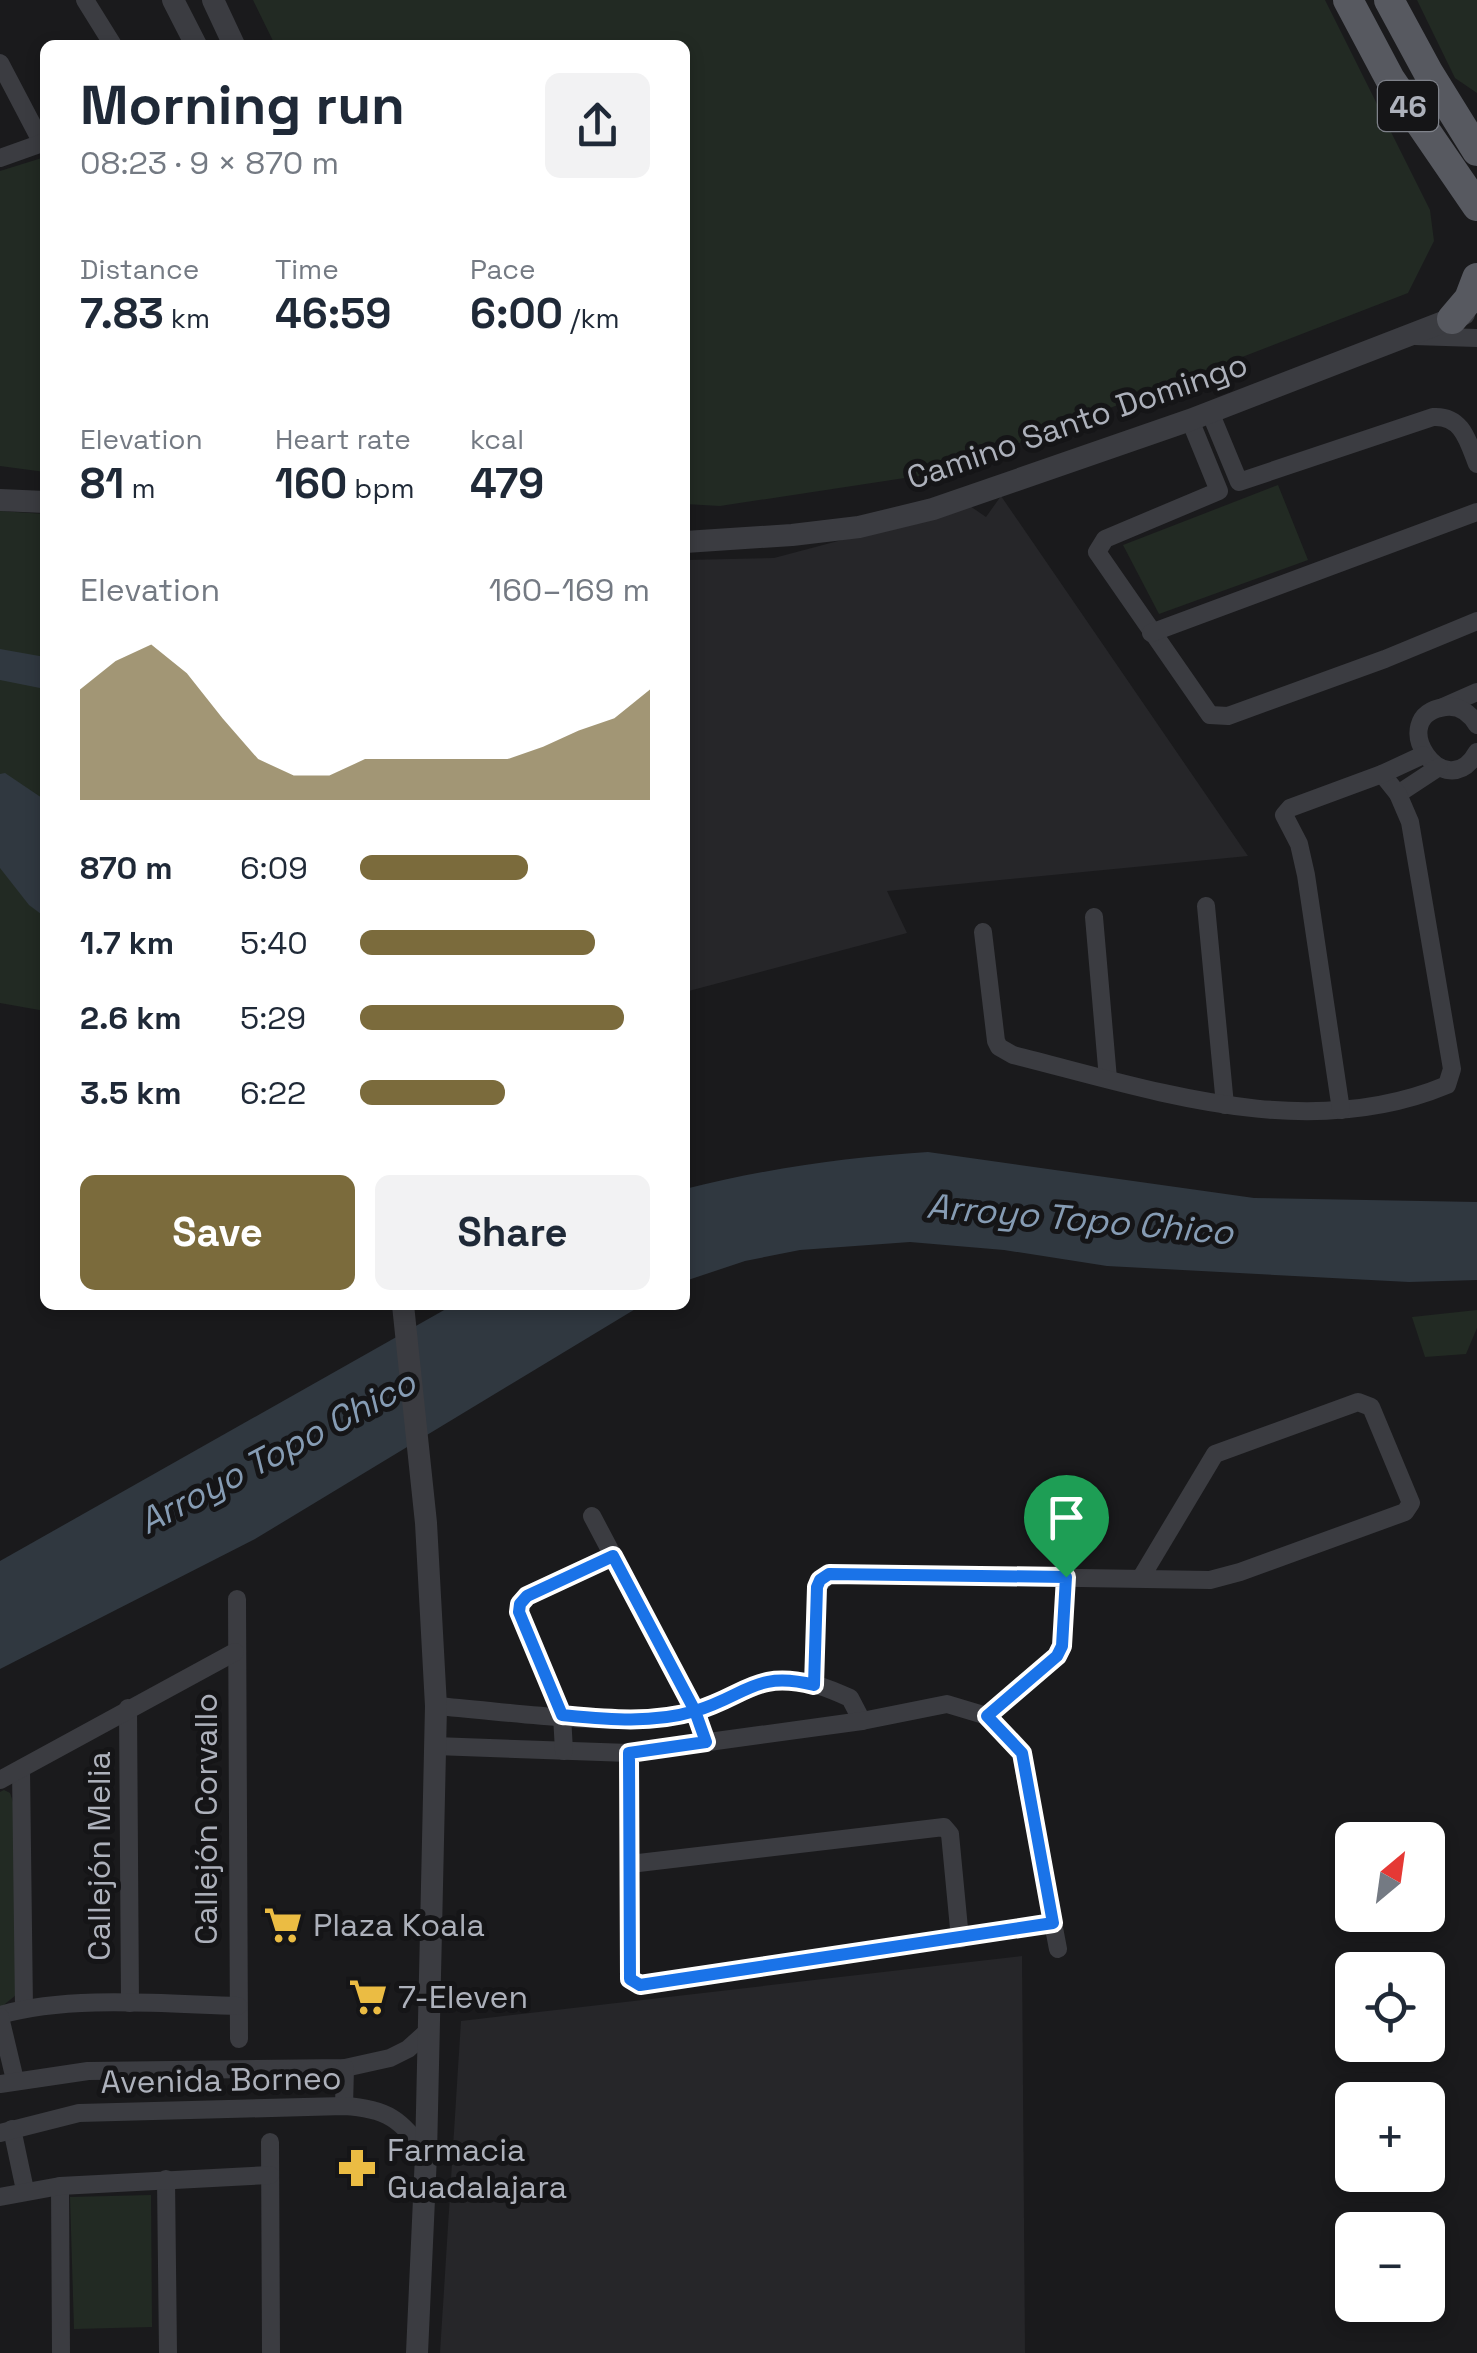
<!DOCTYPE html>
<html lang="en">
<head>
<meta charset="utf-8">
<style>
  body { margin:0; font-family:"Space Grotesk",sans-serif; background:#f2f2f3; color:#1f2937; height:100vh; display:flex; flex-direction:column; font-size:38px; white-space:nowrap }
  * { box-sizing:border-box; margin:0 }
  p { font-size:32px; color:#747a83 }
  .icon { flex:none; width:55px; height:55px; fill:none; stroke:currentColor; stroke-width:2; stroke-linecap:round; stroke-linejoin:round }
  .map { position:relative; flex:1; overflow:hidden }
  .drawer { position:absolute; left:40px; top:40px; width:650px; height:1270px; display:flex; flex-direction:column; background:#fff; border-radius:15px; box-shadow:0 5px 15px #0003 }
  .drawer>* { flex:none }
  .needle { width:65px; rotate:29deg }
  .tools { position:absolute; left:1335px; top:1822px; display:grid; gap:20px }
  .tools a { display:grid; place-items:center; width:110px; height:110px; border-radius:15px; background:#fff; box-shadow:0 5px 15px #0003; font-size:50px }
  .pin { position:absolute; display:grid; place-items:center; width:85px; height:85px; color:#fff; margin:-102px -42px; border-radius:50% 50% 50% 0; rotate:-45deg; box-shadow:0 0 10px #0007 }
  .pin .icon { rotate:45deg }
  .round { display:grid; place-items:center; flex:none; width:105px; height:105px; border-radius:15px; background:#f2f2f3 }
  .headline { display:flex; align-items:center; justify-content:space-between; height:170px; padding:0 40px }
  h1 { font-size:55px; font-weight:700; line-height:75px }
  .stats { display:grid; grid-template-columns:repeat(3,1fr); gap:15px; height:170px; padding:10px 40px }
  .stats div { display:grid; align-content:center }
  .stats b { font-size:42px; font-weight:700 }
  .stats small { font-size:28px; font-weight:400 }
  .stats p { font-size:28px }
  .chart { height:280px; padding:20px 40px }
  .chart p { display:flex; justify-content:space-between }
  .chart svg { width:100%; height:180px; margin-top:10px; fill:#7b6b3c; opacity:.7 }
  .cta { display:flex; gap:20px; margin-top:auto; padding:20px 40px }
  .cta a { flex:1; height:115px; border-radius:15px; background:#7b6b3c; color:#fff; font-size:40px; font-weight:700; line-height:115px; text-align:center }
  .cta a+a { background:#f2f2f3; color:#1f2937 }
  ul { padding:0 40px; list-style:none; font-size:32px }
  li { display:grid; grid-template-columns:160px 120px 1fr; align-items:center; height:75px }
  li i { height:25px; border-radius:12px; background:#7b6b3c }
  .map>svg:first-child { display:block }
  .built { fill:#262629 }
  .green { fill:#222a23 }
  .water { fill:#303840 }
  .lines { fill:none; stroke-linecap:round; stroke-linejoin:round }
  .minor { stroke:#3b3c41; stroke-width:18 }
  .tertiary { stroke:#3b3c41; stroke-width:22 }
  .primary { stroke:#575960; stroke-width:30 }
  .route-casing { stroke:#fff; stroke-width:20 }
  .route { stroke:#1a73e8; stroke-width:12 }
  .labels { text-anchor:middle; dominant-baseline:central; stroke-width:10; stroke-linejoin:round; paint-order:stroke }
  .shield { fill:#151517; stroke:#7f828a; stroke-width:2.5 }
  .shield-label { font-size:30px; font-weight:bold; fill:#adb1bb }
  .street-label { font-size:32px; fill:#adb1bb; stroke:#151517 }
  .poi-label { font-size:32px; fill:#adb1bb; stroke:#151517; text-anchor:start }
  .water-label { font-size:35px; font-style:italic; fill:#869cb4; stroke:#151517 }
</style>
</head>
<body>
<div class="map">
<svg width="1477" height="2353" viewBox="0 0 1477 2353">
  <rect width="100%" height="100%" fill="#1a1a1c"/>
  <g class="built">
    <path d="M1001 496 1248 856 887 891 907 933 685 992V560L774 558 970 506 986 517Z"/>
    <path d="M1022 1956 1025 2353H440L461 2021Z"/>
  </g>
  <g class="green">
    <path d="M253 0H1325L1430 210 1434 241 1408 293 944 472 720 506 685 504V45H275Z"/>
    <path d="M1417 0H1477V93L1455 78Z"/>
    <path d="M45 157V472L0 466V171Z"/>
    <path d="M1278 485 1308 560 1159 614 1123 545Z"/>
    <path d="M0 511 45 514V1011L0 1003Z"/>
    <path d="M1477 1310V1328L1466 1354 1425 1357 1412 1317Z"/>
    <path d="M4 1790 10 1793 13 1802 16 1995 0 2008V1792Z"/>
    <path d="M151 2195 152 2327 74 2329 70 2197Z"/>
  </g>
  <g class="water">
    <path d="M0 649 45 657V689L0 680Z"/>
    <path d="M5 773 45 800V917L29 905 0 868V774Z"/>
    <path d="M928 1152 1254 1198 1477 1202V1280L1409 1282 1107 1266 1004 1250 910 1242 800 1250 745 1261 685 1281V1189C764 1169 847 1157 928 1152Z"/>
    <path d="M453 1305H642L255 1539 0 1669V1561Z"/>
  </g>
  <g class="lines">
    <g class="minor">
      <path d="M85 0 113 45"/>
      <path d="M0 63 42 143"/>
      <path d="M0 158 45 142"/>
      <path d="M1414 336 1477 338"/>
      <path d="M1210 412 1239 482 1433 417C1462 415 1468 441 1477 464"/>
      <path d="M1190 420 1219 491 1105 539 1097 552 1210 715 1228 716 1385 659 1477 621"/>
      <path d="M1151 633 1477 512"/>
      <path d="M1443 707 1477 692"/>
      <path d="M1477 725C1470 713 1459 705 1445 707 1383 716 1445 809 1477 752"/>
      <path d="M1398 794 1439 767"/>
      <path d="M1206 906 1225 1105"/>
      <path d="M1094 917 1108 1079"/>
      <path d="M983 932 996 1041 999 1047 1013 1055C1153 1090 1306 1144 1447 1085L1452 1069 1410 822 1398 794 1382 774"/>
      <path d="M1341 1110 1306 875 1299 844 1284 815 1290 808 1382 774 1423 755"/>
      <path d="M592 1516 695 1711 705 1742"/>
      <path d="M237 1599 239 2039"/>
      <path d="M814 1685 817 1587 829 1574 1210 1580 1240 1572 1405 1512 1411 1503 1371 1407 1358 1402 1215 1454 1142 1576"/>
      <path d="M436 1706C500 1711 573 1722 636 1719 655 1718 679 1716 697 1710 767 1686 773 1662 850 1698L862 1721"/>
      <path d="M128 1708 130 2003"/>
      <path d="M987 1716 1057 1656 1062 1646 1066 1577"/>
      <path d="M435 1746 629 1753 862 1721 947 1704 987 1716 1021 1753 1058 1949"/>
      <path d="M564 1751 562 1715 519 1612 520 1604 527 1596 613 1556"/>
      <path d="M629 1753 631 1979 640 1985 1053 1923"/>
      <path d="M21 1769 24 2008"/>
      <path d="M0 1780 235 1652"/>
      <path d="M630 1864 944 1827 950 1834 960 1939"/>
      <path d="M0 2015C69 1995 165 2004 238 2006"/>
      <path d="M0 2017 15 2080"/>
      <path d="M0 2084 88 2071 345 2068 390 2058 408 2049 428 2031"/>
      <path d="M344 2106 345 2068"/>
      <path d="M12 2129 25 2190"/>
      <path d="M0 2133 79 2113 344 2106C386 2108 403 2120 426 2155"/>
      <path d="M270 2142 271 2353"/>
      <path d="M166 2179 168 2353"/>
      <path d="M60 2186 61 2353"/>
      <path d="M0 2197 60 2186 270 2175"/>
    </g>
    <g class="tertiary">
      <path d="M173 0 196 45"/>
      <path d="M213 0 234 45"/>
      <path d="M0 500 45 502"/>
      <path d="M685 542 792 535 859 527 933 509 1190 420 1464 314"/>
      <path d="M403 1305 426 1523 436 1706 426 2155 417 2353"/>
    </g>
    <g class="primary">
      <path d="M1348 0 1390 79 1477 206"/>
      <path d="M1389 0 1428 72 1477 151"/>
      <path d="M1452 319 1469 299 1477 278"/>
    </g>
  </g>
  <g class="lines">
    <g class="route-casing">
      <path id="route" d="M1066 1577 829 1574 820 1580 817 1587 814 1685C755 1670 746 1696 695 1711 652 1724 605 1719 562 1715L519 1612 520 1604 527 1596 613 1556 695 1711 706 1742 629 1753 630 1979 640 1985 1053 1923 1022 1753 987 1716 1057 1656 1062 1646 1066 1577"/>
    </g>
    <use href="#route" class="route"/>
  </g>
  <defs>
    <g id="supermarket-bare" transform="scale(3)"><path d="M-6-5.5h2.5l.6 2H6L4.5 2H-2.5L-4.4-4H-6ZM-1.5 3.2a1.3 1.3 0 1 0 .1 0ZM3 3.2a1.3 1.3 0 1 0 .1 0Z" fill="#ebbc43" stroke="#151517" stroke-width="2.5" paint-order="stroke"/></g>
    <g id="pharmacy-bare" transform="scale(3)"><path d="M-2-6h4v4h4v4h-4v4h-4v-4h-4v-4h4Z" fill="#ebbc43" stroke="#151517" stroke-width="2.5" paint-order="stroke"/></g>
  </defs>
  <g fill-rule="evenodd">
    <use href="#supermarket-bare" x="283" y="1925"/>
    <use href="#supermarket-bare" x="368" y="1997"/>
    <use href="#pharmacy-bare" x="357" y="2168"/>
  </g>
  <g class="labels">
    <rect class="shield" x="1378" y="81" width="60" height="50" rx="8"/>
    <g class="shield-label">
      <text x="1408" y="106">46</text>
    </g>
    <g class="street-label">
      <text transform="translate(1077 421) rotate(-19)">Camino Santo Domingo</text>
      <text transform="translate(206 1819) rotate(-90)">Callejón Corvallo</text>
      <text transform="translate(99 1856) rotate(-90)">Callejón Melia</text>
      <text transform="translate(221 2080) rotate(-1)">Avenida Borneo</text>
    </g>
    <g class="poi-label">
      <text x="313" y="1925">Plaza Koala</text>
      <text x="398" y="1997">7-Eleven</text>
      <text x="387" y="2150">Farmacia<tspan x="387" dy="37">Guadalajara</tspan></text>
    </g>
    <g class="water-label">
      <text transform="translate(1080 1219) rotate(5)">Arroyo Topo Chico</text>
      <text transform="translate(277 1452) rotate(-28)">Arroyo Topo Chico</text>
    </g>
  </g>
</svg>
<div class="tools">
<a><svg class="needle" viewBox="-14 -14 28 28"><path d="M0-13l5 13h-10z" fill="#e53935"/><path d="M0 13l5-13h-10z" fill="#747a83"/></svg></a>
<a><svg class="icon" aria-label="locate" viewBox="0 0 24 24"><circle cx="12" cy="12" r="6"/><path d="M12 2v4M12 18v4M2 12h4M18 12h4"/></svg></a>
<a>+</a>
<a>−</a>
</div>
<div class="pin" style="left:1066px;top:1577px;background:#1e9e55"><svg class="icon" aria-label="arrive" viewBox="0 0 24 24"><path d="M6 21V4h12l-3 4 3 4H6"/></svg></div>
<section class="drawer">
<div class="headline"><div><h1>Morning run</h1><p>08:23 · 9 × 870 m</p></div><a class="round"><svg class="icon" aria-label="share" viewBox="0 0 24 24"><path d="M12 15V3M7 8l5-5 5 5M5 13v7h14v-7"/></svg></a></div>
<div class="stats">
<div><p>Distance</p><b>7.83<small> km</small></b></div>
<div><p>Time</p><b>46:59</b></div>
<div><p>Pace</p><b>6:00<small> /km</small></b></div>
</div>
<div class="stats">
<div><p>Elevation</p><b>81<small> m</small></b></div>
<div><p>Heart rate</p><b>160<small> bpm</small></b></div>
<div><p>kcal</p><b>479</b></div>
</div>
<div class="chart"><p><span>Elevation</span>160–169 m</p>
<svg viewBox="0 0 160 44" preserveAspectRatio="none"><path d="M0 44V17L10 10L20 6L30 13L40 24L50 34L60 38L70 38L80 34L90 34L100 34L110 34L120 34L130 31L140 27L150 24L160 17V44z"/></svg>
</div>
<ul>
<li><b>870 m</b>6:09<i style="width:58%"></i></li>
<li><b>1.7 km</b>5:40<i style="width:81%"></i></li>
<li><b>2.6 km</b>5:29<i style="width:91%"></i></li>
<li><b>3.5 km</b>6:22<i style="width:50%"></i></li>
</ul>
<div class="cta"><a>Save</a><a>Share</a></div>
</section>
</div>
</body>
</html>
